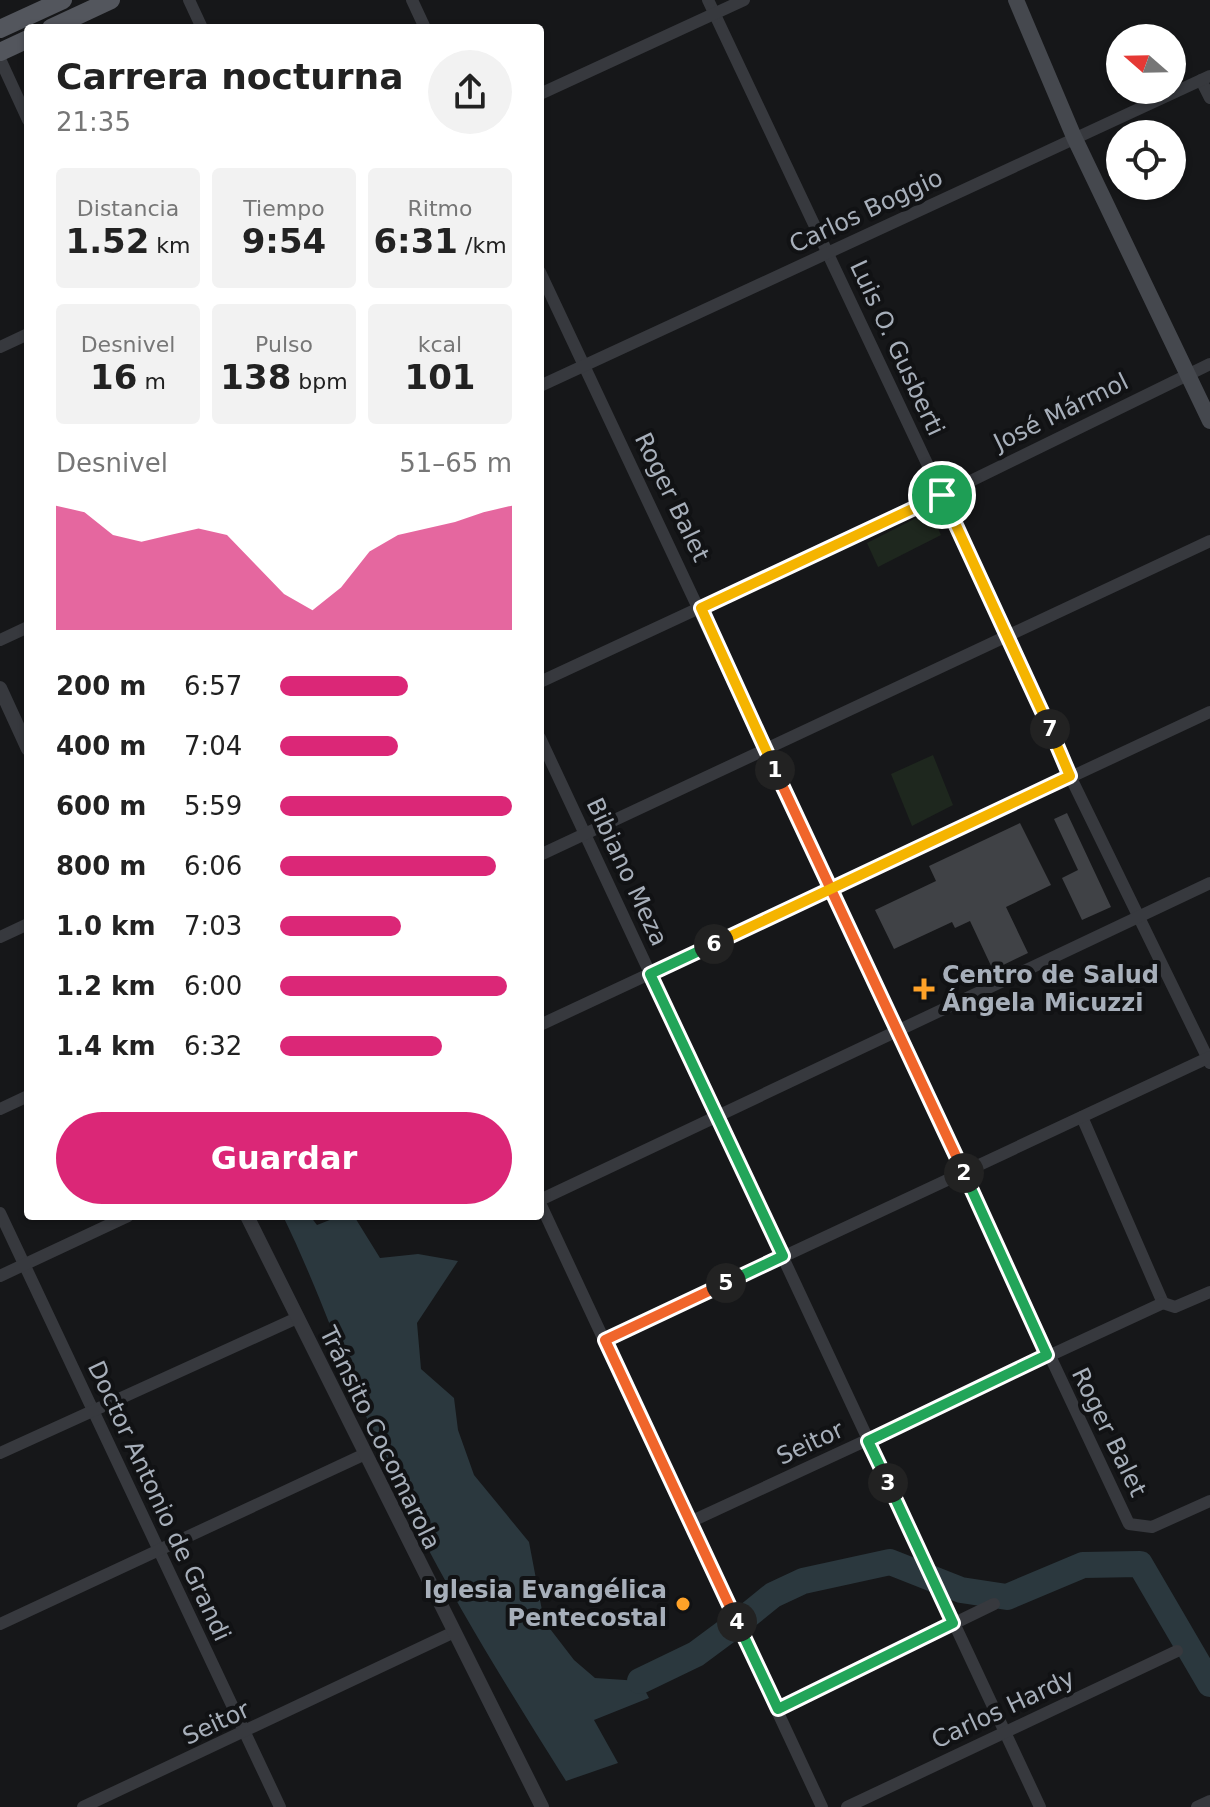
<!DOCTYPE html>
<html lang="es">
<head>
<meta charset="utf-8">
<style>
  body { margin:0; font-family:"DejaVu Sans",sans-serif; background:#f2f2f2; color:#222; height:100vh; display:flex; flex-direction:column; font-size:30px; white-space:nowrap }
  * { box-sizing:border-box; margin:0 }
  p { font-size:26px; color:#767676 }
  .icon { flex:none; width:44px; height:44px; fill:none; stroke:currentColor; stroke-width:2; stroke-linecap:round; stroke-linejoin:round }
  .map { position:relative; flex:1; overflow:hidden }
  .sheet { position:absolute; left:24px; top:24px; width:520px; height:1196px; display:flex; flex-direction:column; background:#fff; border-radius:8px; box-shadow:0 2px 6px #0004 }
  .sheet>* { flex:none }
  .needle { width:52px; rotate:290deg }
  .fabs { position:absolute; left:1106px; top:24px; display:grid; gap:16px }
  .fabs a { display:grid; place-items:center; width:80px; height:80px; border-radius:50%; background:#fff; box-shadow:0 2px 6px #0004; font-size:40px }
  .pin { position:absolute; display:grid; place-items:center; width:68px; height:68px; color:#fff; margin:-34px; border:4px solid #fff; border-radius:50%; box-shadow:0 2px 8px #0007 }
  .km { position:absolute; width:40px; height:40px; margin:-20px; border-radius:50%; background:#222; color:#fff; font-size:22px; line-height:40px; text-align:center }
  .round { display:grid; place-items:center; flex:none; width:84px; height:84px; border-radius:42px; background:#f2f2f2 }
  .summary { display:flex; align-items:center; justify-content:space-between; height:136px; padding:0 32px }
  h1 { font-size:36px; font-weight:800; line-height:60px }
  .figures { display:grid; grid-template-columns:repeat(3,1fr); gap:12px; height:136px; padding:8px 32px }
  .figures div { display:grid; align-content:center; border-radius:8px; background:#f2f2f2; text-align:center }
  .figures b { font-size:34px; font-weight:800 }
  .figures small { font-size:22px; font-weight:400 }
  .figures p { font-size:22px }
  .chart { height:224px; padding:16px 32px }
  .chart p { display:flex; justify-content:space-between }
  .chart svg { width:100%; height:144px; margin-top:8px; fill:#db2777; opacity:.7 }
  .cta { display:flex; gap:16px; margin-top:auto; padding:16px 32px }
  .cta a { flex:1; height:92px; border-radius:48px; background:#db2777; color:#fff; font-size:32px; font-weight:800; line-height:92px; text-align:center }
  ul { padding:0 32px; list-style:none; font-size:26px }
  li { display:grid; grid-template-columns:128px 96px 1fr; align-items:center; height:60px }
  li i { height:20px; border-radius:10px; background:#db2777 }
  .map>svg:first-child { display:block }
  .green { fill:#1e271e }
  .water { fill:#2b383e }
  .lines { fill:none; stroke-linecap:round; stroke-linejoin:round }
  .river { stroke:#2b383e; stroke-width:26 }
  .building { fill:#404246 }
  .minor { stroke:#37393e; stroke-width:12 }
  .tertiary { stroke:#37393e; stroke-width:14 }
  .secondary { stroke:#45484e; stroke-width:16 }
  .primary { stroke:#53565d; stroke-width:18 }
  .split-1-casing { stroke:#fff; stroke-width:16 }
  .split-2-casing { stroke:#fff; stroke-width:16 }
  .split-3-casing { stroke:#fff; stroke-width:16 }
  .split-4-casing { stroke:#fff; stroke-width:16 }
  .split-5-casing { stroke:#fff; stroke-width:16 }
  .split-6-casing { stroke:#fff; stroke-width:16 }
  .split-7-casing { stroke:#fff; stroke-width:16 }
  .split-8-casing { stroke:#fff; stroke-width:16 }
  .split-1 { stroke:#f5b400; stroke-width:10 }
  .split-2 { stroke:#f0652b; stroke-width:10 }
  .split-3 { stroke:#22a559; stroke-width:10 }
  .split-4 { stroke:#22a559; stroke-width:10 }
  .split-5 { stroke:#f0652b; stroke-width:10 }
  .split-6 { stroke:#22a559; stroke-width:10 }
  .split-7 { stroke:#f5b400; stroke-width:10 }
  .split-8 { stroke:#f5b400; stroke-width:10 }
  .poi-dot { fill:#ffa228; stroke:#111214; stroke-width:3 }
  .labels { text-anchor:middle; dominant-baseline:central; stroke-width:8; stroke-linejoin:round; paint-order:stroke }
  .street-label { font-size:24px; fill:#a7afba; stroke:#111214 }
  .poi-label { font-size:24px; font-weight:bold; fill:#a7afba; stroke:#111214; text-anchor:start }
</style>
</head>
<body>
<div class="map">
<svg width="1210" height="1807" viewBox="0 0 1210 1807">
  <rect width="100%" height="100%" fill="#161719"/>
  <g class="green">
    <path d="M930 511 941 535 878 567 867 543Z"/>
    <path d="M933 755 953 805 912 826 891 774Z"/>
  </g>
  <path class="water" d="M283 1216H310L317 1225 340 1216H354L380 1258 418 1254 458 1261 417 1323 421 1369 454 1398 458 1430 474 1475 529 1542 544 1621 574 1660 595 1678 640 1681 649 1698 594 1720 618 1763 566 1781C512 1695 458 1609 412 1518 362 1420 331 1315 283 1216Z"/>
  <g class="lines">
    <g class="river">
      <path d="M747 1616 773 1595 803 1581 890 1562 961 1590 1007 1597 1083 1565 1140 1564 1210 1684"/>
      <path d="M640 1681 696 1654 727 1631"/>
    </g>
  </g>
  <g class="building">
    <path d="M1067 813 1111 907 1082 920 1062 878 1078 870 1054 819Z"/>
    <path d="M1020 823 1051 885 1006 907 1028 953 993 970 970 921 955 928 952 922 894 949 875 910 936 881 929 866Z"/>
  </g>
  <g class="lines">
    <g class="minor">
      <path d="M189 0 202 28"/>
      <path d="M412 0 425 28"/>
      <path d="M708 0 1009 637 1070 776 1210 1063"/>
      <path d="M0 59 28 120"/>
      <path d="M1201 80 1210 98"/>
      <path d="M540 94 744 0"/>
      <path d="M540 272 1129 1524 1152 1527 1210 1501"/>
      <path d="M0 347 28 334"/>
      <path d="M540 386 1210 76"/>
      <path d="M0 640 28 627"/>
      <path d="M540 682 942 495 1210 364"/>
      <path d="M540 738 1040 1807"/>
      <path d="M540 855 1210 541"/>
      <path d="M0 937 28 924"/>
      <path d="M540 1025 1210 712"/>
      <path d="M0 1109 28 1096"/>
      <path d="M1082 1117 1163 1303"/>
      <path d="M540 1200 1210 883"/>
      <path d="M540 1203 822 1807"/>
      <path d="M0 1213 280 1807"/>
      <path d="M0 1276 128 1216"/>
      <path d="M605 1340 1210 1057"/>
      <path d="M0 1453 297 1318"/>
      <path d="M690 1522 1163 1303 1175 1307 1210 1292"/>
      <path d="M0 1624 363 1455"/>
      <path d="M778 1709 994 1604"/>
      <path d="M83 1807 452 1633"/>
      <path d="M847 1807 1177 1651"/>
      <path d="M1197 1807 1210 1801"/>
    </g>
    <g class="tertiary">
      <path d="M0 688 28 749"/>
      <path d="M247 1216 542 1807"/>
    </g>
    <path class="secondary" d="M1016 0 1074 137 1210 421"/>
    <g class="primary">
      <path d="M51 28 111 0"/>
      <path d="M0 29 63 0"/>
      <path d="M0 52 28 39"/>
    </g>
  </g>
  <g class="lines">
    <g class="split-1-casing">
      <path id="split-1" d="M775 770 701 608 942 495"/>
    </g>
    <g class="split-2-casing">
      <path id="split-2" d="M775 770 964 1173"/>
    </g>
    <g class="split-3-casing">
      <path id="split-3" d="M888 1483 868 1441 1047 1355 964 1173"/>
    </g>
    <g class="split-4-casing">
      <path id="split-4" d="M737 1622 778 1709 953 1623 888 1483"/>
    </g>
    <g class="split-5-casing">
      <path id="split-5" d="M726 1283 605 1340 737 1622"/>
    </g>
    <g class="split-6-casing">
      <path id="split-6" d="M714 944 650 974 783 1256 726 1283"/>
    </g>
    <g class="split-7-casing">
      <path id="split-7" d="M714 944 1070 776 1050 729"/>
    </g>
    <g class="split-8-casing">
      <path id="split-8" d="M942 495 1050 729"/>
    </g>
    <use href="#split-1" class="split-1"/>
    <use href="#split-2" class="split-2"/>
    <use href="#split-3" class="split-3"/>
    <use href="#split-4" class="split-4"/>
    <use href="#split-5" class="split-5"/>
    <use href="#split-6" class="split-6"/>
    <use href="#split-7" class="split-7"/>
    <use href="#split-8" class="split-8"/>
  </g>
  <g class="poi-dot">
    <path d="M920 977h8v8h8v8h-8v8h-8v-8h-8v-8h8z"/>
    <circle cx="683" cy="1604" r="8"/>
  </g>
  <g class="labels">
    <g class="street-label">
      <text transform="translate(866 211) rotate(-25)">Carlos Boggio</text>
      <text transform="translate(897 348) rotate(65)">Luis O. Gusberti</text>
      <text transform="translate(1061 412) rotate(-26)">José Mármol</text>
      <text transform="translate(672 497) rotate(64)">Roger Balet</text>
      <text transform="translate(627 872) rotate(65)">Bibiano Meza</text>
      <text transform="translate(1109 1432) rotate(64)">Roger Balet</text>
      <text transform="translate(380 1438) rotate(64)">Tránsito Cocomarola</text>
      <text transform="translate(810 1443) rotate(-25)">Seitor</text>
      <text transform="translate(159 1501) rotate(65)">Doctor Antonio de Grandi</text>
      <text transform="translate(1003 1709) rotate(-25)">Carlos Hardy</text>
      <text transform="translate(216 1723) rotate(-25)">Seitor</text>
    </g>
    <g class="poi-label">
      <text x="942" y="975">Centro de Salud<tspan x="942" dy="28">Ángela Micuzzi</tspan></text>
      <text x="667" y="1590" text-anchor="end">Iglesia Evangélica<tspan x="667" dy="28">Pentecostal</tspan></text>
    </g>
  </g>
</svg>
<div class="fabs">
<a><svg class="needle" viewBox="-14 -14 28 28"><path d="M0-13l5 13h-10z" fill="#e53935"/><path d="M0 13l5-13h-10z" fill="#767676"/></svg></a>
<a><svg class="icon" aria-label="locate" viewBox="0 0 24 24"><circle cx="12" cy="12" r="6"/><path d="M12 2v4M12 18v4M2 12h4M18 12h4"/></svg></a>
</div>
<div class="pin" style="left:942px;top:495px;background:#1e9e55"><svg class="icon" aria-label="arrive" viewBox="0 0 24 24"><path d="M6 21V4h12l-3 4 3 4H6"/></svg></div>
<b class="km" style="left:775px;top:770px">1</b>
<b class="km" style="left:964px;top:1173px">2</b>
<b class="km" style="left:888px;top:1483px">3</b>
<b class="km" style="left:737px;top:1622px">4</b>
<b class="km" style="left:726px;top:1283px">5</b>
<b class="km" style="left:714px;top:944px">6</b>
<b class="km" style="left:1050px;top:729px">7</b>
<section class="sheet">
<div class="summary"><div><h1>Carrera nocturna</h1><p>21:35</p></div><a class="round"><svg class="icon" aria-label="share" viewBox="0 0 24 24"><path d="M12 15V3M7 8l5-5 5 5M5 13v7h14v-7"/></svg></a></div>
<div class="figures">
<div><p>Distancia</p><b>1.52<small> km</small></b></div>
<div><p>Tiempo</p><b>9:54</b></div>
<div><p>Ritmo</p><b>6:31<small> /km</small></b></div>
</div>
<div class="figures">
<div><p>Desnivel</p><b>16<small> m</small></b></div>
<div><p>Pulso</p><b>138<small> bpm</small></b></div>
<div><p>kcal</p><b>101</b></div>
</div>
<div class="chart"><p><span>Desnivel</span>51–65 m</p>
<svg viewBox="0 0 160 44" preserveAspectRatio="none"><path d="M0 44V6L10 8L20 15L30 17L40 15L50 13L60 15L70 24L80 33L90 38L100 31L110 20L120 15L130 13L140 11L150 8L160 6V44z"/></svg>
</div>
<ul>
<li><b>200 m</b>6:57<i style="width:55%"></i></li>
<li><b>400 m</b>7:04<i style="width:51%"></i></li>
<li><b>600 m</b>5:59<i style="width:100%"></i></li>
<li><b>800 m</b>6:06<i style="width:93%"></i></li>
<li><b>1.0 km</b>7:03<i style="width:52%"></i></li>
<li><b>1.2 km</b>6:00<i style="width:98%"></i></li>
<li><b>1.4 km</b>6:32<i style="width:70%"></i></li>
</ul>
<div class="cta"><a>Guardar</a></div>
</section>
</div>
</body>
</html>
